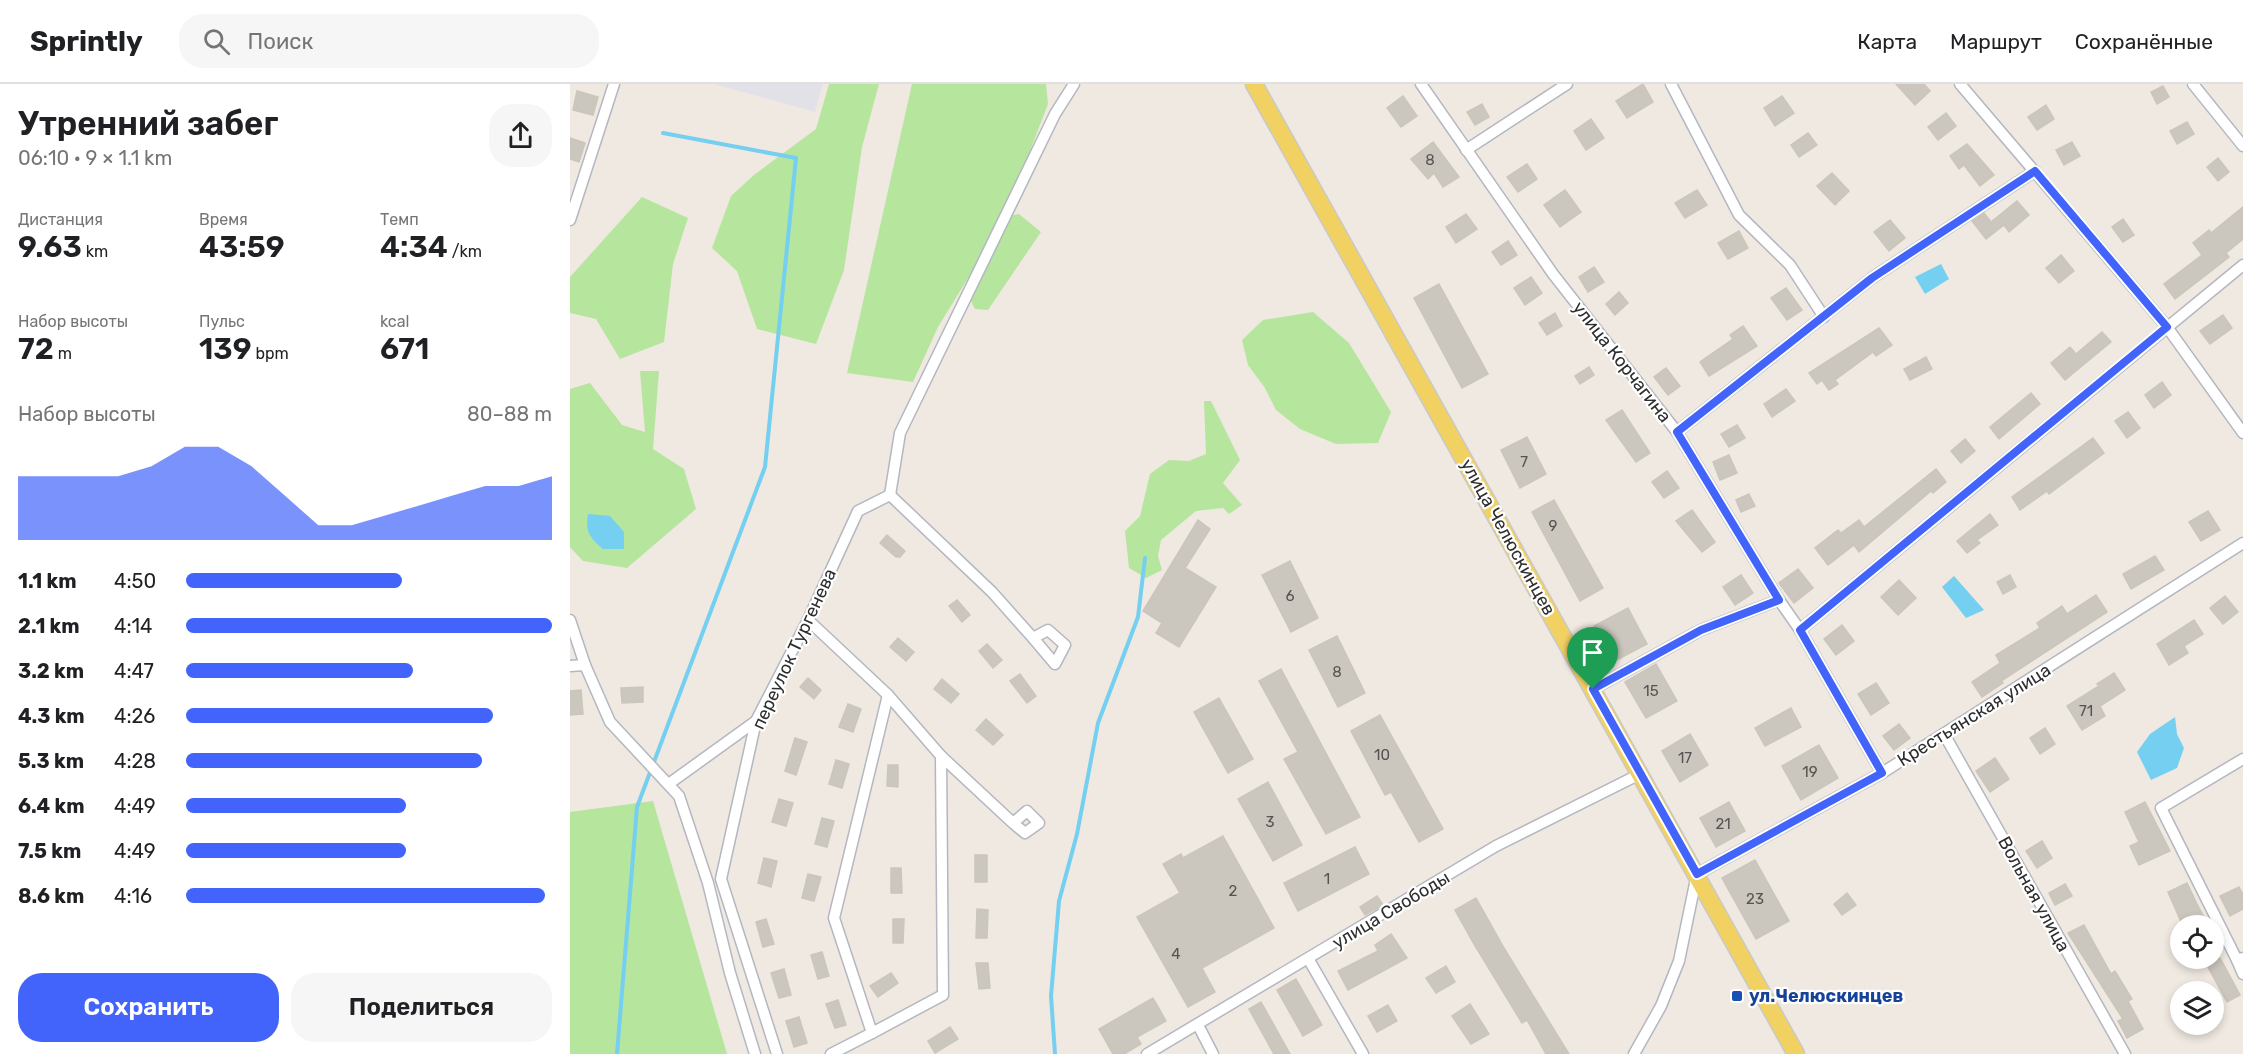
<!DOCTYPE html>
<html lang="ru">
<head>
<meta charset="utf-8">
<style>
  body { margin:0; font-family:Rubik,sans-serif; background:#f6f6f6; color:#202124; height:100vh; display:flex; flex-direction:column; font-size:22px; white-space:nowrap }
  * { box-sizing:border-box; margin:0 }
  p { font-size:20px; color:#757577 }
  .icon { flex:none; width:33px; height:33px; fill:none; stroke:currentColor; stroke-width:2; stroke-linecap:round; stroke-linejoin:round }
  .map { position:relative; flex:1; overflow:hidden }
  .drawer { display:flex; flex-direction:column; background:#fff; width:570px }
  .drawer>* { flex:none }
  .buttons { position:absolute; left:1600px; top:831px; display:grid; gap:12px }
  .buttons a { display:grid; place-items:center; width:54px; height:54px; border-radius:50%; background:#fff; box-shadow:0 3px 9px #0003; font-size:30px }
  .pin { position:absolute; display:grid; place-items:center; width:51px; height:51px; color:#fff; margin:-62px -26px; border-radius:50% 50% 50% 0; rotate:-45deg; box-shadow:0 0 6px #0007 }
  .pin .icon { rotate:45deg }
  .round { display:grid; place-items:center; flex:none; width:63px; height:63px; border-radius:24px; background:#f6f6f6 }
  .headline { display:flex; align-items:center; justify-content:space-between; height:102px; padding:0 18px }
  h1 { font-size:33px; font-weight:600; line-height:45px }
  .metrics { display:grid; grid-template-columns:repeat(3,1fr); gap:9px; height:102px; padding:6px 18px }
  .metrics div { display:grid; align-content:center }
  .metrics b { font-size:30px; font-weight:600 }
  .metrics small { font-size:16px; font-weight:400 }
  .metrics p { font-size:16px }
  .chart { height:168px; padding:12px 18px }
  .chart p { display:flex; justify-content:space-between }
  .chart svg { width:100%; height:108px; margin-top:6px; fill:#4264fb; opacity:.7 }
  .button { display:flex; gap:12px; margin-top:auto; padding:12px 18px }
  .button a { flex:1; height:69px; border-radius:24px; background:#4264fb; color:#fff; font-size:24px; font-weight:600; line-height:69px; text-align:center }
  .button a+a { background:#f6f6f6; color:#202124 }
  ul { padding:0 18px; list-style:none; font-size:20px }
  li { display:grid; grid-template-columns:96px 72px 1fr; align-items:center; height:45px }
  li i { height:15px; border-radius:8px; background:#4264fb }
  header { display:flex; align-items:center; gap:36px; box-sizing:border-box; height:84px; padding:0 30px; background:#fff; border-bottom:2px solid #e0e0e0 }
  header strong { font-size:28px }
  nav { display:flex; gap:33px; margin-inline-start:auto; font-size:21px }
  .search { width:420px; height:54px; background:#f6f6f6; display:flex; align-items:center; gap:15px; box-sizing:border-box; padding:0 21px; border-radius:24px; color:#757577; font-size:22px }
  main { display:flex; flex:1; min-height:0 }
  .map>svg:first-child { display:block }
  .industrial { fill:#e3e1e8 }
  .green { fill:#b6e59e }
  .water { fill:#75cff0 }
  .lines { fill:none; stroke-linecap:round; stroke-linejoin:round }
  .stream { stroke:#75cff0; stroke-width:4 }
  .building { fill:#cbc7bf; stroke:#cbc5ba; stroke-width:1.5 }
  .street-casing { stroke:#b4b7c1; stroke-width:13 }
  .primary-casing { stroke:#c9c9c9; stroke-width:19 }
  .street { stroke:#fff; stroke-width:10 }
  .primary { stroke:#f2d163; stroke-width:16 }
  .route-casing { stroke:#fff; stroke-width:12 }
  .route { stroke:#4264fb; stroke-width:8 }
  .transit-dot { fill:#1a4fb4; stroke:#fff; stroke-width:2 }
  .labels { text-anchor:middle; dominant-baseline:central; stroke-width:4.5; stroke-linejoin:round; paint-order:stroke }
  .number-label { font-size:15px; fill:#555452 }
  .street-label { font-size:18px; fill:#2e2e2e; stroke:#fff }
  .transit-label { font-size:18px; font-weight:bold; fill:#164399; stroke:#fff; text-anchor:start }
</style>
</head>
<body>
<header>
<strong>Sprintly</strong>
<div class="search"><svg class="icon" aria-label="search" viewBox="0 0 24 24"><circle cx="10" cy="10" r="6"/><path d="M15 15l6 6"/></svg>Поиск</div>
<nav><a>Карта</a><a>Маршрут</a><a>Сохранённые</a></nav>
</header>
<main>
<section class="drawer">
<div class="headline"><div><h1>Утренний забег</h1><p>06:10 · 9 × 1.1 km</p></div><a class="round"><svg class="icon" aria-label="share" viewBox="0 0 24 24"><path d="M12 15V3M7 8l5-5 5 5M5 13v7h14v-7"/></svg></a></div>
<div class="metrics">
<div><p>Дистанция</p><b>9.63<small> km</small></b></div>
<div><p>Время</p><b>43:59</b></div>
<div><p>Темп</p><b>4:34<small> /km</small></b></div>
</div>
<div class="metrics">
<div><p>Набор высоты</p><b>72<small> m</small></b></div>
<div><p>Пульс</p><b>139<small> bpm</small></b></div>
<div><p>kcal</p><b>671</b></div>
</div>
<div class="chart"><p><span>Набор высоты</span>80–88 m</p>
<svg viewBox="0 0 160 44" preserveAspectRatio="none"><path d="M0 44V18L10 18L20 18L30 18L40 14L50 6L60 6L70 14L80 26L90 38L100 38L110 34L120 30L130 26L140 22L150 22L160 18V44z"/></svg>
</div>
<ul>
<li><b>1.1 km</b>4:50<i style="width:59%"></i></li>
<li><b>2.1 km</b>4:14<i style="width:100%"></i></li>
<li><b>3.2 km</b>4:47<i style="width:62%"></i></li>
<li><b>4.3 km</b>4:26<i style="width:84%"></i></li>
<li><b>5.3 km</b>4:28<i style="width:81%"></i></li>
<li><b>6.4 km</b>4:49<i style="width:60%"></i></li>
<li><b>7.5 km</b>4:49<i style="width:60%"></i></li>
<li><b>8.6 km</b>4:16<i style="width:98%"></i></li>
</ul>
<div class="button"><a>Сохранить</a><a>Поделиться</a></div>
</section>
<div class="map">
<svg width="1673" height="970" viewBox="0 0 1673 970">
  <rect width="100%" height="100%" fill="#efe9e1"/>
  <path class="industrial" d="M144 0H253L245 28Z"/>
  <g class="green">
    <path d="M259 0H309L292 63 274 186 246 260 187 245 167 187 142 164 161 112 184 91 246 45Z"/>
    <path d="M342 0H476L478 20 435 132 449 130 471 148 418 226 405 225 398 211V194L368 243 343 298 277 289Z"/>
    <path d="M72 113 118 134 103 180 94 258 50 275 26 235 0 229V193Z"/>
    <path d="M743 228 779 259 821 328 808 359 766 360 730 345 706 326 695 304 678 281 672 256 693 236Z"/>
    <path d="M70 287H89L83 365 114 385 126 425 57 484 13 477 0 463V305L20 299 52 341 75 348Z"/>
    <path d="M634 317H641L670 376 653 399 672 421 659 430 653 424 626 427 591 456 588 472 592 486 576 494 559 484 555 447 570 432 580 390 599 376 619 377 636 370Z"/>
    <path d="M83 717 157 970H0V728Z"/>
  </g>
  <g class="water">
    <path d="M1371 180 1379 195 1355 210 1345 193Z"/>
    <path d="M18 430 40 432 54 448V465H33C20 454 15 448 18 430Z"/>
    <path d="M1384 492 1414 526 1396 534 1372 503Z"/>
    <path d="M1605 633 1607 650 1614 664 1607 684 1581 696 1567 668 1580 650Z"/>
  </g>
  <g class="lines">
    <g class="stream">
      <path d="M47 970 67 723 195 383 226 74 93 49"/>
      <path d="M485 970 481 912 489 817 507 750 528 639 568 533 575 474"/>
    </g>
  </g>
  <g class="building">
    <path d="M1073 0 1083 18 1057 34 1046 17Z"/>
    <path d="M1326 0H1354L1360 7 1345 21Z"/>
    <path d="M1593 2 1599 13 1587 20 1581 8Z"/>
    <path d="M7 7 28 13 23 31 3 26Z"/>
    <path d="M833 12 847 32 831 43 817 24Z"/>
    <path d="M1212 12 1224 29 1205 42 1194 24Z"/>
    <path d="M912 20 919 33 905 41 897 28Z"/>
    <path d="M1476 21 1484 35 1467 46 1458 33Z"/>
    <path d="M1376 29 1386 42 1368 56 1358 43Z"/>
    <path d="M1021 35 1034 54 1016 66 1004 47Z"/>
    <path d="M1617 38 1624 50 1607 60 1600 47Z"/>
    <path d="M1238 49 1247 61 1229 73 1221 61Z"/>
    <path d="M0 54 15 59 9 78 0 75Z"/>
    <path d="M863 58 889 93 873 103 864 89 858 95 841 75Z"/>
    <path d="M1502 58 1510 72 1494 81 1486 66Z"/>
    <path d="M1397 60 1424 91 1410 102 1394 81 1389 85 1380 72Z"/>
    <path d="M1648 74 1659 88 1648 97 1637 83Z"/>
    <path d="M957 80 967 95 948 108 937 93Z"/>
    <path d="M1262 89 1279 107 1265 121 1247 102Z"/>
    <path d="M995 106 1011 128 990 143 974 121Z"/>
    <path d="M1127 106 1137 121 1115 134 1105 119Z"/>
    <path d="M1447 117 1459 131 1439 148 1434 141 1416 155 1402 137 1414 129 1421 138Z"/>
    <path d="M1673 123V155L1656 169 1659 173 1605 215 1594 200 1632 171 1623 159 1639 146 1641 149Z"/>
    <path d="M896 130 907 145 886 159 876 143Z"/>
    <path d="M1553 135 1564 151 1553 158 1542 143Z"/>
    <path d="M1320 136 1335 154 1319 167 1304 148Z"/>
    <path d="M1169 147 1178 164 1158 175 1148 159Z"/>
    <path d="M938 157 947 171 931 181 922 168Z"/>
    <path d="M1491 171 1504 187 1489 199 1476 184Z"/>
    <path d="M1024 183 1034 198 1018 208 1009 193Z"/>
    <path d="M961 193 972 209 955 221 944 204Z"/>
    <path d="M869 200 918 290 892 304 844 214Z"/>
    <path d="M1216 204 1232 226 1217 236 1201 214Z"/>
    <path d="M1049 208 1058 219 1045 231 1036 220Z"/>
    <path d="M985 229 992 242 977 251 969 239Z"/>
    <path d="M1653 231 1662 244 1640 260 1630 247Z"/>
    <path d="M1173 242 1187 262 1139 292 1130 278 1163 255 1160 251Z"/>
    <path d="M1309 244 1322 261 1306 272 1303 268 1265 296 1268 300 1259 306 1252 296 1247 300 1239 289Z"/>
    <path d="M1532 248 1541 258 1495 296 1481 279 1500 263 1506 270Z"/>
    <path d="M1356 273 1362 285 1340 296 1334 285Z"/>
    <path d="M1019 283 1024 291 1010 300 1005 292Z"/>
    <path d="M1096 284 1110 302 1098 311 1084 293Z"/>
    <path d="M1592 298 1601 311 1584 324 1575 311Z"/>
    <path d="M1216 305 1225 317 1202 333 1194 320Z"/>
    <path d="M1461 309 1470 320 1429 355 1420 343Z"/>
    <path d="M1052 326 1080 369 1066 378 1036 336Z"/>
    <path d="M1558 328 1570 344 1557 354 1545 337Z"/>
    <path d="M1167 341 1175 354 1159 363 1151 350Z"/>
    <path d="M957 353 976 390 950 404 931 366Z"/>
    <path d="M1523 354 1534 369 1479 410 1477 407 1450 426 1442 413Z"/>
    <path d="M1395 355 1405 367 1391 379 1381 367Z"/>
    <path d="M1159 371 1167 389 1150 396 1143 378Z"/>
    <path d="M1366 385 1376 398 1363 409 1361 407 1289 468 1284 461 1258 481 1245 464 1268 446 1271 449 1289 436 1294 443Z"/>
    <path d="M1097 387 1109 404 1094 414 1082 398Z"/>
    <path d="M1179 410 1185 422 1171 428 1166 416Z"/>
    <path d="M984 416 1033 504 1010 517 962 428Z"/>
    <path d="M1122 426 1145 458 1132 468 1106 437Z"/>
    <path d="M1638 427 1650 446 1631 457 1619 438Z"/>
    <path d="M1420 430 1428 441 1407 456 1410 459 1397 469 1387 457Z"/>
    <path d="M628 436 640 445 615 484 646 503 609 563 586 549 592 539 573 527Z"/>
    <path d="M317 451 335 467 330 473H326L310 459Z"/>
    <path d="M1585 472 1594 486 1561 505 1553 490Z"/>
    <path d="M720 477 748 534 721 548 692 491Z"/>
    <path d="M1228 485 1243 504 1224 519 1209 499Z"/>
    <path d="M1171 491 1183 509 1165 521 1153 503Z"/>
    <path d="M1440 491 1446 503 1433 510 1427 498Z"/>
    <path d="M1329 496 1346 514 1328 531 1311 513Z"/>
    <path d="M1526 511 1537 528 1431 597 1433 599 1412 613 1402 598 1430 579 1426 571 1470 544 1467 539 1492 522 1497 530Z"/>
    <path d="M1655 512 1668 528 1653 540 1640 524Z"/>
    <path d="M387 516 400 531 392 538 379 522Z"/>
    <path d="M1058 524 1077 560 1043 578 1024 542Z"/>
    <path d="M1624 536 1633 550 1614 562 1618 569 1599 581 1587 560Z"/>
    <path d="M1272 541 1284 557 1266 571 1254 555Z"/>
    <path d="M767 552 795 609 768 623 739 566Z"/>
    <path d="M328 554 344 568 336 577 320 563Z"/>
    <path d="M417 560 432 576 423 584 409 567Z"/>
    <path d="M1086 580 1107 617 1076 634 1055 598Z"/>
    <path d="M711 585 790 733 756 750 714 675 728 668 689 597Z"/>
    <path d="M1544 589 1555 606 1530 622 1535 632 1512 646 1497 622 1529 602 1527 600Z"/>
    <path d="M450 590 466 612 457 619 440 597Z"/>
    <path d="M238 594 251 606 244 615 230 603Z"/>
    <path d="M372 595 389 610 381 619 364 605Z"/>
    <path d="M1306 599 1319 619 1301 631 1288 610Z"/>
    <path d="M73 603V618L52 619 51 604Z"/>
    <path d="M11 606 13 630 0 631V607Z"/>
    <path d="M649 614 683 675 658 689 624 628Z"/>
    <path d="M278 620 291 625 283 648 269 643Z"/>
    <path d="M1221 624 1231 643 1195 662 1185 644Z"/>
    <path d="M810 631 873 745 849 758 821 708 815 711 781 647Z"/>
    <path d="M416 635 433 651 423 661 406 646Z"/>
    <path d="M1329 640 1340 654 1324 666 1313 652Z"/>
    <path d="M1475 644 1485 660 1470 670 1460 654Z"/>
    <path d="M1120 650 1138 681 1110 698 1092 667Z"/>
    <path d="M225 654 237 658 226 691 215 687Z"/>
    <path d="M1249 661 1268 694 1231 716 1212 682Z"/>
    <path d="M1425 674 1439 695 1420 708 1406 687Z"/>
    <path d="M266 676 279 680 272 704 259 700Z"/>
    <path d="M318 681H328V703L317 702Z"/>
    <path d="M698 698 732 761 703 777 668 715Z"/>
    <path d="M209 715 223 719 216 742 202 738Z"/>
    <path d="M1159 718 1175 747 1146 763 1130 734Z"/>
    <path d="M1575 718 1600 767 1569 781 1560 762 1569 758 1555 728Z"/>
    <path d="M252 734 264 737 257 763 245 760Z"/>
    <path d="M653 752 704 844 632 884 645 908 618 923 567 833 610 809 593 780 611 770 613 774Z"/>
    <path d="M1472 757 1482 774 1467 784 1456 767Z"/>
    <path d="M785 763 799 790 728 827 714 799Z"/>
    <rect x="405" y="771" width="12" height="27"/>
    <path d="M194 774 207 777 201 803 188 799Z"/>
    <path d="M1185 776 1219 837 1186 855 1152 794Z"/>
    <path d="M321 784H331L332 809H321Z"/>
    <path d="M238 790 251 793 244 817 232 814Z"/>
    <path d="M1617 799 1627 820 1639 842H1613L1598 808Z"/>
    <path d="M1495 800 1502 812 1485 821 1479 809Z"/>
    <path d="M1669 803 1673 810V825L1660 832 1650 812Z"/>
    <path d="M1277 809 1286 821 1272 831 1264 820Z"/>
    <path d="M807 812 813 821 795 831 790 823Z"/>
    <path d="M906 814 934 864 999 970H976L957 936 952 939 904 860 885 826Z"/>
    <path d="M407 825 418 826 417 854H406Z"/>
    <path d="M196 835 204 860 193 863 186 838Z"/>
    <path d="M323 835H334L333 859H323Z"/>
    <path d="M1514 841 1541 890 1545 887 1562 915 1558 917 1573 945 1557 954 1548 937 1553 935 1498 849Z"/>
    <path d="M821 850 837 874 778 906 768 887 808 867 805 861Z"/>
    <path d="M252 868 259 892 248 895 241 871Z"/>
    <path d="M1633 874H1650L1670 911 1657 918Z"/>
    <path d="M406 879H418L420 904 409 905Z"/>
    <path d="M876 882 885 898 866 909 856 894Z"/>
    <path d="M214 885 221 911 209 914 201 889Z"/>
    <path d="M321 889 328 899 308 913 300 902Z"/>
    <path d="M726 895 752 941 733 952 707 906Z"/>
    <path d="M583 914 596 937 567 953 571 960 554 970H543L529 945Z"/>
    <path d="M268 916 276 941 265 944 256 920Z"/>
    <path d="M691 918 720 970H704L679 925Z"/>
    <path d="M900 920 919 950 901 960 882 932Z"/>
    <path d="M818 921 827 937 807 948 798 932Z"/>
    <path d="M229 933 237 959 224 963 216 937Z"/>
    <path d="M380 943 388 955 365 969 358 957Z"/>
  </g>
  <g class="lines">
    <g class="street-casing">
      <g id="street">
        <path d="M851 0 983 190 1107 348 1209 516 1230 546 1312 689"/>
        <path d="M1101 0 1169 131 1220 181 1254 233"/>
        <path d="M1390 0 1597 243 1673 349"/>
        <path d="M1623 0 1673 62"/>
        <path d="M896 66 997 0"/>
        <path d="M0 136 44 0"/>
        <path d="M1107 348 1302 194 1465 87"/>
        <path d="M320 411 330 349 485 30 504 0"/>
        <path d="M320 411 422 508 463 554 478 546 495 561 485 580 463 554"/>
        <path d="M0 536 15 581 40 638 109 712 138 799 160 889 185 970"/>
        <path d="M238 536 318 611 371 672 443 739 457 727 469 739 455 749 443 739"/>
        <path d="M1230 546 1673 181"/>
        <path d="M0 582 15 581"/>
        <path d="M1023 605 1131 546 1209 516"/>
        <path d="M318 611 264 834 302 949 373 911 371 672"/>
        <path d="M1374 650 1555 970"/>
        <path d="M1673 675 1591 724 1667 876 1673 874"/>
        <path d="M100 699 186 637"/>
        <path d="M739 876 793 970"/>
        <path d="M1667 876 1673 890"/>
        <path d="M628 941 643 970"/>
        <path d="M207 970 151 795 186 637 238 536 288 427 320 411"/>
        <path d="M261 970 302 949"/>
        <path d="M577 970 926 762 1070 690"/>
        <path d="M1064 970 1091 922 1109 877 1127 790 1312 689 1673 459"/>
      </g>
    </g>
    <g class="primary-casing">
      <path id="primary" d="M684 0 1226 970"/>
    </g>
    <use href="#street" class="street"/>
    <use href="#primary" class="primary"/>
  </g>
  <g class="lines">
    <g class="route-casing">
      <path id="route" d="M1465 87 1597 243 1230 546 1312 689 1127 790 1023 605 1131 546 1209 516 1107 348 1302 194Z"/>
    </g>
    <use href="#route" class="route"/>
  </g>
  <rect class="transit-dot" x="1161" y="906" width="12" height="12" rx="3"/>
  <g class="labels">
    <g class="number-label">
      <text x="860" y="76">8</text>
      <text x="954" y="378">7</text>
      <text x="983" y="442">9</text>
      <text x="720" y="512">6</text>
      <text x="767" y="588">8</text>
      <text x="1081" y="607">15</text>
      <text x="1516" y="627">71</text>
      <text x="812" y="671">10</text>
      <text x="1115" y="674">17</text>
      <text x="1240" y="688">19</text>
      <text x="700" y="738">3</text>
      <text x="1153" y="740">21</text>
      <text x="757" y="795">1</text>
      <text x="663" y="807">2</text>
      <text x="1185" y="815">23</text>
      <text x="606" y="870">4</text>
    </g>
    <g class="street-label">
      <text transform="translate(1052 278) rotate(52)">улица Корчагина</text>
      <text transform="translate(938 453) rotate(61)">улица Челюскинцев</text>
      <text transform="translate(224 565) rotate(-65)">переулок Тургенева</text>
      <text transform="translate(1404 631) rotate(-32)">Крестьянская улица</text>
      <text transform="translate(1464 810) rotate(61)">Вольная улица</text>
      <text transform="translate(821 826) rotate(-31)">улица Свободы</text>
    </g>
    <g class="transit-label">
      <text x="1179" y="912">ул.Челюскинцев</text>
    </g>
  </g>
</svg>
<div class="buttons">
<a><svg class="icon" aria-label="locate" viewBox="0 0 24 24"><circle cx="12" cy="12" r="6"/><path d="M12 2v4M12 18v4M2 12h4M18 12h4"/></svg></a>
<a><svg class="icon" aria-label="layers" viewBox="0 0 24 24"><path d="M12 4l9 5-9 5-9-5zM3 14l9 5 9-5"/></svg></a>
</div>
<div class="pin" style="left:1023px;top:605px;background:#1e9e55"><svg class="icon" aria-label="arrive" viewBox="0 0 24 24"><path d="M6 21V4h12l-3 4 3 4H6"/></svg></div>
</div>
</main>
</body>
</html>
